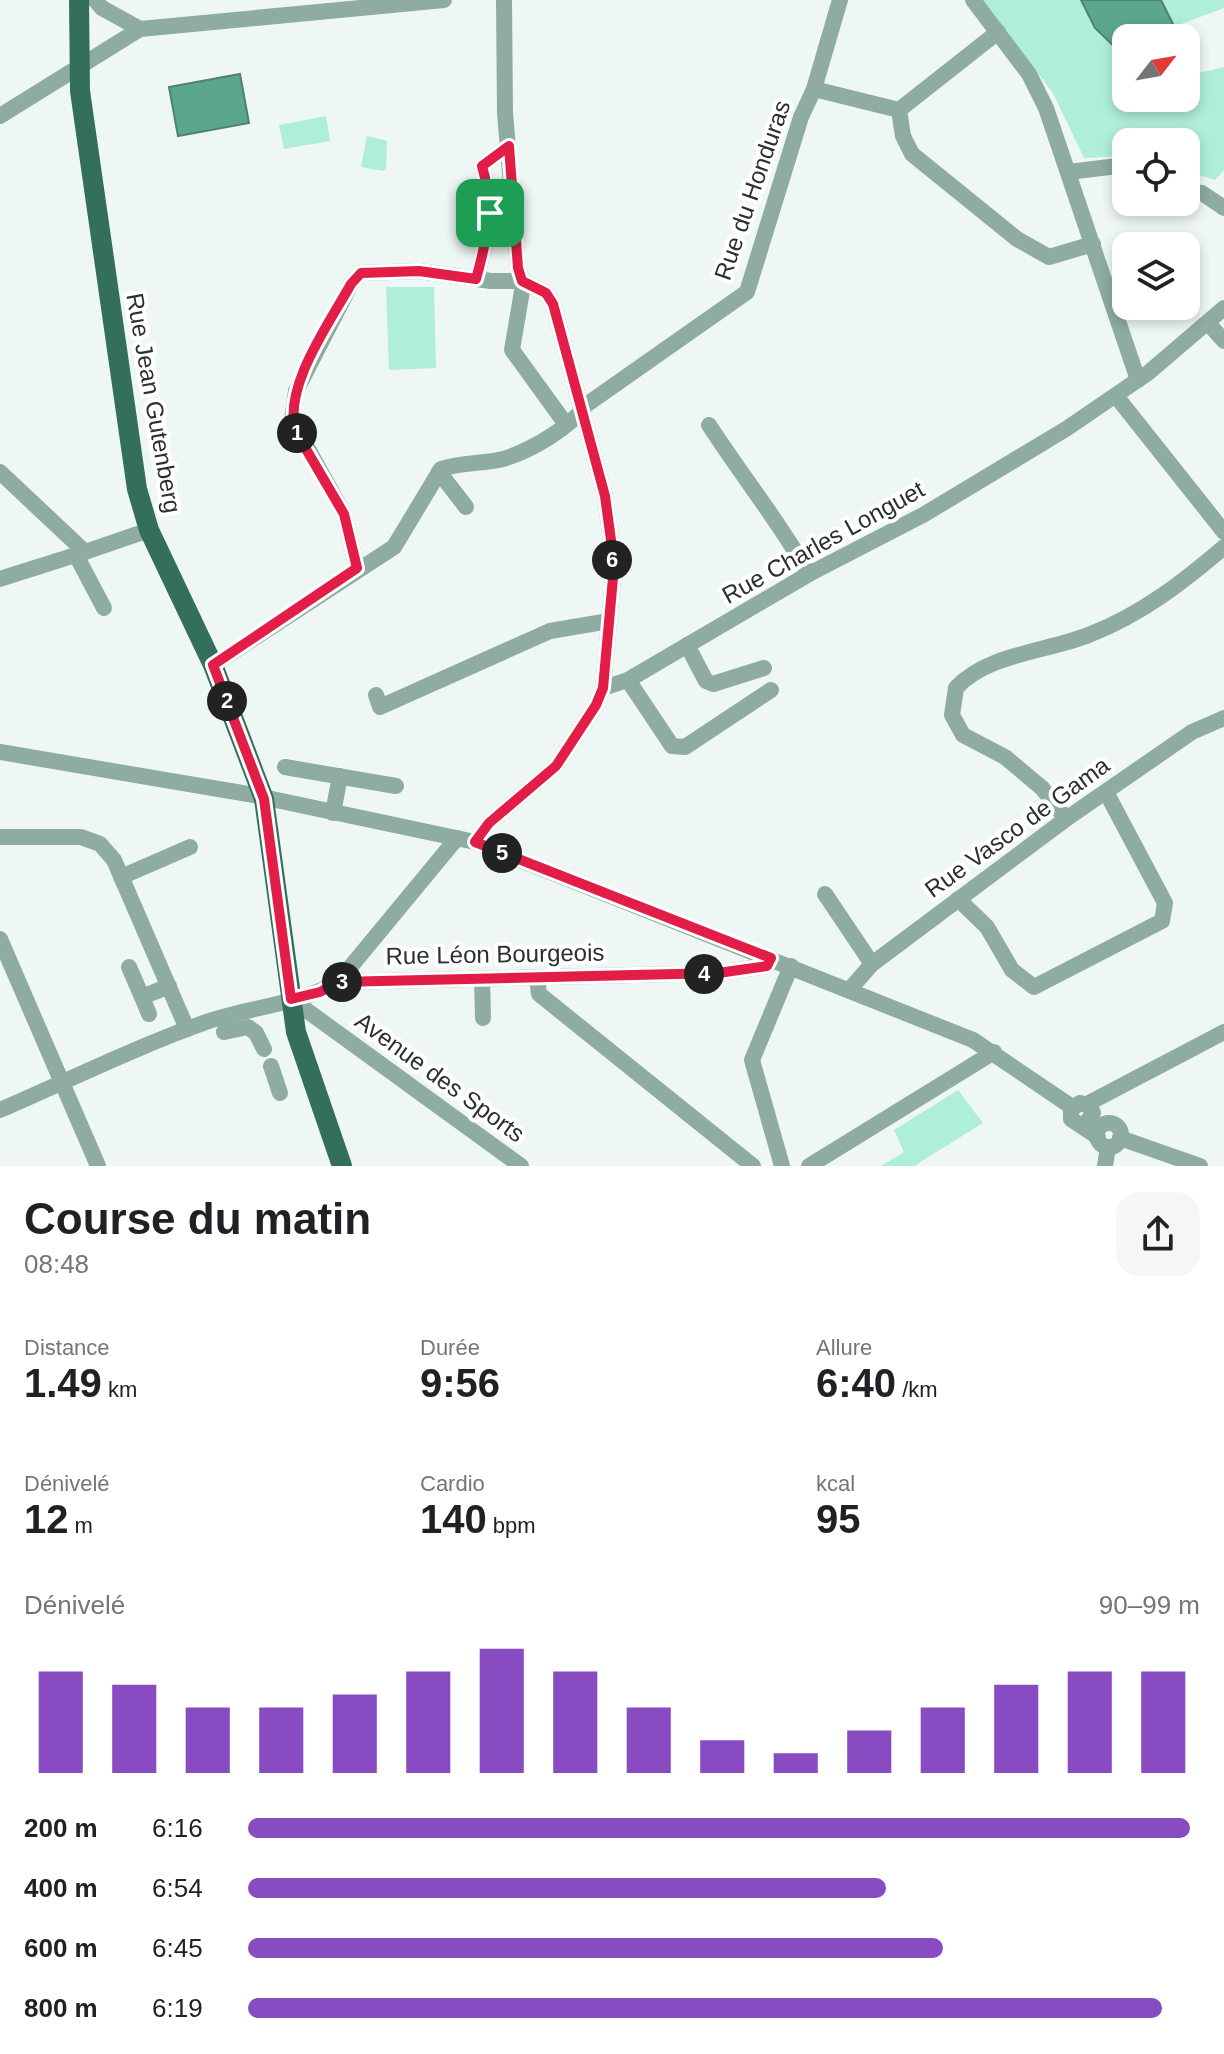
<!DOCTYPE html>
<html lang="fr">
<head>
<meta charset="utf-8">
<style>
  body { margin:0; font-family:Arial,sans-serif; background:#f6f6f6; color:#202124; height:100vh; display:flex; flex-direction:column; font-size:30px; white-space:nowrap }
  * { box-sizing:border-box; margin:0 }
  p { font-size:26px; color:#757577 }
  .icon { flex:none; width:44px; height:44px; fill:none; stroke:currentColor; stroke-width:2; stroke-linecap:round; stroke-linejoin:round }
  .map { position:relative; height:1166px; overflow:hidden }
  .panel { display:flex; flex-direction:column; background:#fff; flex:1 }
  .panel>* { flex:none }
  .needle { width:52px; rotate:59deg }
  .tools { position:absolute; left:1112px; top:24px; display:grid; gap:16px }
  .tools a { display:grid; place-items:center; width:88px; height:88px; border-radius:16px; background:#fff; box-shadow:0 4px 12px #0003; font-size:40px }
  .pin { position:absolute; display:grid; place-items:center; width:68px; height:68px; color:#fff; margin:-34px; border-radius:16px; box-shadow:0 4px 12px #0006 }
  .km { position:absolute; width:40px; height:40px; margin:-20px; border-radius:50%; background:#222; color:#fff; font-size:22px; line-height:40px; text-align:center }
  .round { display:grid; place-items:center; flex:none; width:84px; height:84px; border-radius:24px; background:#f6f6f6 }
  .summary { display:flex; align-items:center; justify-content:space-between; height:136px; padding:0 24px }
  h1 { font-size:44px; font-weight:800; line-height:60px }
  .figures { display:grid; grid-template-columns:repeat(3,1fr); gap:12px; height:136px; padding:8px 24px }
  .figures div { display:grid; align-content:center }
  .figures b { font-size:40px; font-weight:800 }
  .figures small { font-size:22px; font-weight:400 }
  .figures p { font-size:22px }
  .chart { height:224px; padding:16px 24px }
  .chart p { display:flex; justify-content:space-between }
  .chart svg { width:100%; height:144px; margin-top:8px; stroke:#884bc1; stroke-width:6 }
  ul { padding:0 24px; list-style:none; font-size:26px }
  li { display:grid; grid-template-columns:128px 96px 1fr; align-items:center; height:60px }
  li i { height:20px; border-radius:10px; background:#884bc1 }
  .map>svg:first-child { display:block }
  .green { fill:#afeed7 }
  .water { fill:#5da68e; stroke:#4e8271; stroke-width:2 }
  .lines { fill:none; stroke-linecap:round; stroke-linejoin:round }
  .minor { stroke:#8eaca1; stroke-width:16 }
  .major { stroke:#336f5c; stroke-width:20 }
  .route-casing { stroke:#fff; stroke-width:16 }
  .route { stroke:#e11d48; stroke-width:10 }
  .labels { text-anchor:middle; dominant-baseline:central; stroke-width:8; stroke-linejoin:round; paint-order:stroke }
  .street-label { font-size:24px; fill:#2c2f2e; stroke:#fff }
</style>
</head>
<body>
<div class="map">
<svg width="1224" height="1166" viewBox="0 0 1224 1166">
  <rect width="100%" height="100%" fill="#eef7f4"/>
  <g class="green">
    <path d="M982 0H1081L1095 28 1126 58V98H1186V76L1224 67V170L1215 180 1186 171V142H1126V156L1084 158 1053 93Z"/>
    <path d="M1161 0H1224V8L1173 27Z"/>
    <path d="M326 116 330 141 284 149 279 125Z"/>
    <path d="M367 136 387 141 386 168 383 171 361 167Z"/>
    <path d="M386 287H434L436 368 389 370Z"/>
    <path d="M958 1090 983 1123 914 1166H881L904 1152 894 1130Z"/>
  </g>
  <g class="water">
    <path d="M1081 0H1161L1180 38H1126V58L1095 28Z"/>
    <path d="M240 74 249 123 178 136 169 87Z"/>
  </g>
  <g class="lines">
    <g class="minor">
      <path d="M95 0 102 8 140 29"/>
      <path d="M973 0 1029 74 1046 108 1138 380"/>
      <path d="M814 89 840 0"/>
      <path d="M899 110 903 136 912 154 1017 239 1049 257 1093 244"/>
      <path d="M0 116 140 29 444 0"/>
      <path d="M1068 172 1126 165"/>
      <path d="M1186 192 1202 193 1224 208"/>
      <path d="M476 279C487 241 494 205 482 166L509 146"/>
      <path d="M526 284 522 291 512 350 565 423"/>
      <path d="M1208 323 1224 341"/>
      <path d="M1116 396 1224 532"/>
      <path d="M709 425C742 476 778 520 809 574"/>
      <path d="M0 472 85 552 149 530"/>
      <path d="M439 472 466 507"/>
      <path d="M76 555 104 608"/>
      <path d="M357 568 344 514 292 420 296 391 351 284 361 273 419 271 491 281H522"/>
      <path d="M0 579 85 552"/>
      <path d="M687 645 706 681 713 684 764 668"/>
      <path d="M213 665 394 547 441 469C462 462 483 464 503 459 530 451 570 428 586 405L747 292 801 117 814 89 899 110 998 32"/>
      <path d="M628 680 672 746 685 747 771 690"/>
      <path d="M603 688 628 680 809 574 923 515 1066 429 1148 373 1224 308"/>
      <path d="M376 695 380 707 550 631 609 621"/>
      <path d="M0 752 248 794 475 842 973 1040 1072 1107"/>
      <path d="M285 767 396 786"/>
      <path d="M333 813 340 776"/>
      <path d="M1066 819 1042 788 1005 757 963 735 952 715 956 688C988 653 1048 652 1091 634 1142 614 1183 582 1224 547"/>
      <path d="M0 837H81L100 844 114 860 187 1029"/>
      <path d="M475 842 489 823 556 766 596 705 603 688 613 578 611 540 605 496 553 304 546 293 522 281 518 268 505 113 504 0"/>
      <path d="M121 877 190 847"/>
      <path d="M825 894 872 964"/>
      <path d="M958 899 987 927 1012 970 1034 987 1162 921 1165 903 1106 792"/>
      <path d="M0 939 98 1166"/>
      <path d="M129 967 142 997 169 986"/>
      <path d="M537 978 539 994 753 1166"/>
      <path d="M482 979 483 1018"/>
      <path d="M338 982 457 838"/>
      <path d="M850 989 872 964 1066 819 1192 732 1224 718"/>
      <path d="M142 997 149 1014"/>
      <path d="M291 999 521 1166"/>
      <path d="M224 1032 248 1027 256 1033 264 1049"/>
      <path d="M271 1066 280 1093"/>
      <path d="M1087 1104 1224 1032"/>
      <path d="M0 1110C69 1080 138 1046 209 1021 251 1007 300 1004 338 982L718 973 767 966 771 958"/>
      <circle cx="1109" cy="1135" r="12"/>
      <path d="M1085 1125 1093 1113 1090 1106 1080 1103 1071 1109V1119L1098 1137"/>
      <path d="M1120 1138 1200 1166"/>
      <path d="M782 1166 752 1060 791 966"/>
      <path d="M809 1166 994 1052"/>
      <path d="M1105 1166 1108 1147"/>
    </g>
    <path class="major" d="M79 0 80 91 137 489 149 530 213 665 264 799 296 1032 342 1166"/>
  </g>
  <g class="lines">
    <g class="route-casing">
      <path id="route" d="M509 146 518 268 522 281 546 293 553 304 605 496 611 540 613 578 603 688 596 705 556 766 489 823 475 842 771 958 767 966 718 973 338 982 320 992 291 999 264 799 213 665 357 568 344 514 296 432C282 388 330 322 351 284L361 273 419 271 476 279C487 240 494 206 482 166Z"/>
    </g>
    <use href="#route" class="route"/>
  </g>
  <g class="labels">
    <g class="street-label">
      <text transform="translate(752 190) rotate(-71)">Rue du Honduras</text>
      <text transform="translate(154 403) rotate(80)">Rue Jean Gutenberg</text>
      <text transform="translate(823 542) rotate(-29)">Rue Charles Longuet</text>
      <text transform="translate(1017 827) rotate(-36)">Rue Vasco de Gama</text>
      <text transform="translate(495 954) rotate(-1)">Rue Léon Bourgeois</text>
      <text transform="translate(440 1077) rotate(36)">Avenue des Sports</text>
    </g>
  </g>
</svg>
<div class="tools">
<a><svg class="needle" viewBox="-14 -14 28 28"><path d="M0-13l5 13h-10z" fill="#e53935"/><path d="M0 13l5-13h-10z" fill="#757577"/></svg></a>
<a><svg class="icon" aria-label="locate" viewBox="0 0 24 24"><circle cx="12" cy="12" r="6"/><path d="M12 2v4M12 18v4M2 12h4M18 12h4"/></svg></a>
<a><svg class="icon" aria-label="layers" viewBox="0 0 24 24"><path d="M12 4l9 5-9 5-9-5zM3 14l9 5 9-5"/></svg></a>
</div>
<div class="pin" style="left:490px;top:213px;background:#1e9e55"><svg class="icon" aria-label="arrive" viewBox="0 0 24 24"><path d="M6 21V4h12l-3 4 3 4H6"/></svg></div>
<b class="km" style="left:297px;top:433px">1</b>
<b class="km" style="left:227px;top:701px">2</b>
<b class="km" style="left:342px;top:982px">3</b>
<b class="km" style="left:704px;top:974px">4</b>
<b class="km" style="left:502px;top:853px">5</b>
<b class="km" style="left:612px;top:560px">6</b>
</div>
<section class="panel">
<div class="summary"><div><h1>Course du matin</h1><p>08:48</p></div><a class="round"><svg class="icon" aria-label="share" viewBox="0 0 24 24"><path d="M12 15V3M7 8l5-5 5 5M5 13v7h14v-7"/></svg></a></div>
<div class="figures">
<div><p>Distance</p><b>1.49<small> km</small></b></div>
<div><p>Durée</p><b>9:56</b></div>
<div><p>Allure</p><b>6:40<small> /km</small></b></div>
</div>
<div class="figures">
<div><p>Dénivelé</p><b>12<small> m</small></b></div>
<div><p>Cardio</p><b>140<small> bpm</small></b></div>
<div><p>kcal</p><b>95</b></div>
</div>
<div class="chart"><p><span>Dénivelé</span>90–99 m</p>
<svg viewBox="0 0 160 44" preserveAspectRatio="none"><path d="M5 44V13M15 44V17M25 44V24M35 44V24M45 44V20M55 44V13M65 44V6M75 44V13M85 44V24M95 44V34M105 44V38M115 44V31M125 44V24M135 44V17M145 44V13M155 44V13"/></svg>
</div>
<ul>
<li><b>200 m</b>6:16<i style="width:99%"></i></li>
<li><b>400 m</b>6:54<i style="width:67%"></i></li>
<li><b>600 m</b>6:45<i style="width:73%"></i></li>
<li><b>800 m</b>6:19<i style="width:96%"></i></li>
</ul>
</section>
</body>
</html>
